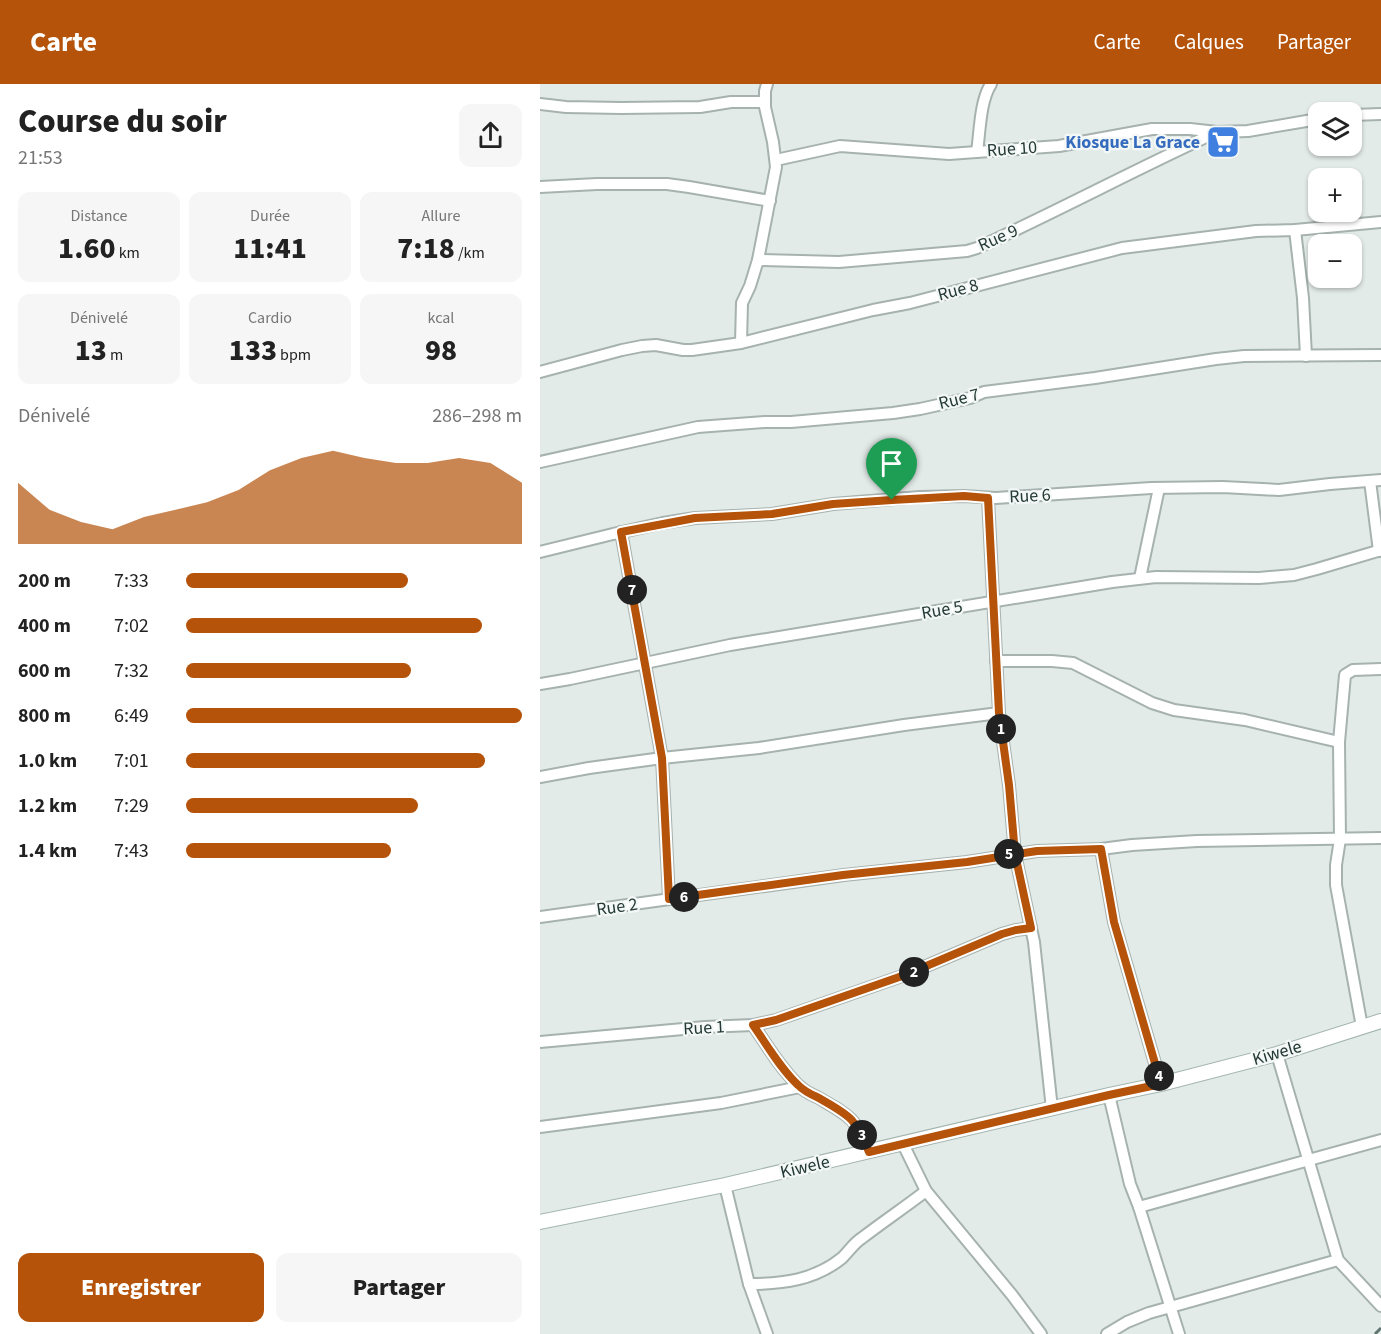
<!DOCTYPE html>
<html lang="fr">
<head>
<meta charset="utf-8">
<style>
  body { margin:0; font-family:"Source Sans 3",sans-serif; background:#f6f6f6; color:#222; height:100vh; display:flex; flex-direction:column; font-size:22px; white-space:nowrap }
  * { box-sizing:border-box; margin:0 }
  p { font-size:20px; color:#767676 }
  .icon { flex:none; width:33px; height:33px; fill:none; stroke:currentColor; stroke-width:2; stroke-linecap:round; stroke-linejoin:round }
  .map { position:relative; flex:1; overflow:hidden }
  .side { display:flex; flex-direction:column; background:#fff; width:540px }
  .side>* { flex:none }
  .fabs { position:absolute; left:768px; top:18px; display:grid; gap:12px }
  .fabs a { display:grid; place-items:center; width:54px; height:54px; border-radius:12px; background:#fff; box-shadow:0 2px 4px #0004; font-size:30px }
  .pin { position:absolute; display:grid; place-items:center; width:51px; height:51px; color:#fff; margin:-62px -26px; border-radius:50% 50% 50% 0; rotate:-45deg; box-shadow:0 0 6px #0007 }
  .pin .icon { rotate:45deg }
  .km { position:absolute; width:30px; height:30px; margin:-15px; border-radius:50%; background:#222; color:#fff; font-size:16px; line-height:30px; text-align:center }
  .round { display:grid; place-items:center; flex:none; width:63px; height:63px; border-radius:12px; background:#f6f6f6 }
  .summary { display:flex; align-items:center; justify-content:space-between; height:102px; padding:0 18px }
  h1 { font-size:33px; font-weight:800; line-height:45px }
  .metrics { display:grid; grid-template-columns:repeat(3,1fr); gap:9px; height:102px; padding:6px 18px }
  .metrics div { display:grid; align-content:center; border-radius:12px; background:#f6f6f6; text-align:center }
  .metrics b { font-size:30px; font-weight:800 }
  .metrics small { font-size:16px; font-weight:400 }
  .metrics p { font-size:16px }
  .chart { height:168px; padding:12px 18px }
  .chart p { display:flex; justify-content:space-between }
  .chart svg { width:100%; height:108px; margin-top:6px; fill:#b45309; opacity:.7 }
  .button { display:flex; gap:12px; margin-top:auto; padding:12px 18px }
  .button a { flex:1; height:69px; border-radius:12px; background:#b45309; color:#fff; font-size:24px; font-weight:800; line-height:69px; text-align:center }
  .button a+a { background:#f6f6f6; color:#222 }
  ul { padding:0 18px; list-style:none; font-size:20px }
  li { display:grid; grid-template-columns:96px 72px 1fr; align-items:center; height:45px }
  li i { height:15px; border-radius:8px; background:#b45309 }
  header { display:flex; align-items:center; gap:36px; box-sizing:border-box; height:84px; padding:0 30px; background:#b45309; color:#fff }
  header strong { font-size:28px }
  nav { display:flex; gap:33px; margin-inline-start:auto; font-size:21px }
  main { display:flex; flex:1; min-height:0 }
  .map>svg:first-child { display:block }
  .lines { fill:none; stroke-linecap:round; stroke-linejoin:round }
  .street-casing { stroke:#a6b2af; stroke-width:14 }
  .secondary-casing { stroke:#a3b5b0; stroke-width:16 }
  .street { stroke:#fff; stroke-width:10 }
  .secondary { stroke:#fff; stroke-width:14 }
  .rail { stroke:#5f7571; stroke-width:3; stroke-dasharray:12 6; stroke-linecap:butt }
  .route-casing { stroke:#fff; stroke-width:12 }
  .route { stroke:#b45309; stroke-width:8 }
  .labels { text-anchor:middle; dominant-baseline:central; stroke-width:4.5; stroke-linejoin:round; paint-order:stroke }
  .shop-label { font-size:18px; font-weight:bold; fill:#366cbe; stroke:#f3f8f6; text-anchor:end }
  .street-label { font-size:18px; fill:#253a36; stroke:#f3f8f6 }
</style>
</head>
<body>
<header>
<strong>Carte</strong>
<nav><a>Carte</a><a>Calques</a><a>Partager</a></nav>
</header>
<main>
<section class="side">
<div class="summary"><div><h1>Course du soir</h1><p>21:53</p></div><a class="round"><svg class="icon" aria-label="share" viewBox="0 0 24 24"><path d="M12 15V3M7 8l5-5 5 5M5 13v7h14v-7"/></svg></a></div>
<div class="metrics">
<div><p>Distance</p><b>1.60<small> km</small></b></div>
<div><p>Durée</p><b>11:41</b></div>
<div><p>Allure</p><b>7:18<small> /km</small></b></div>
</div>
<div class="metrics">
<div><p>Dénivelé</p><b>13<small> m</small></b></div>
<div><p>Cardio</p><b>133<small> bpm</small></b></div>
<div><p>kcal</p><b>98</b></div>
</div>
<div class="chart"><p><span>Dénivelé</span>286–298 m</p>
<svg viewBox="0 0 160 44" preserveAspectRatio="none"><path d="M0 44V19L10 30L20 35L30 38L40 33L50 30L60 27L70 22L80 14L90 9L100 6L110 9L120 11L130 11L140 9L150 11L160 19V44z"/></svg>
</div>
<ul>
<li><b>200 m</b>7:33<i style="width:66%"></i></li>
<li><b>400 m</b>7:02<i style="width:88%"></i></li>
<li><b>600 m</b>7:32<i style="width:67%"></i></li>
<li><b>800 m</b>6:49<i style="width:100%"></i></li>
<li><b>1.0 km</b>7:01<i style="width:89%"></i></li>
<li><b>1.2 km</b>7:29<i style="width:69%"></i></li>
<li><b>1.4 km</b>7:43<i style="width:61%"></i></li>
</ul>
<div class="button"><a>Enregistrer</a><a>Partager</a></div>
</section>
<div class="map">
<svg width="841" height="1250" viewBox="0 0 841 1250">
  <rect width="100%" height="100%" fill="#e3ebe8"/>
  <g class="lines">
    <g class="street-casing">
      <g id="street">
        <path d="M0 20 26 23 81 24 160 23 191 18H224"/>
        <path d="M812 31 841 30"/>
        <path d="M437 68C440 47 440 17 451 0"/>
        <path d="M236 76 300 62 409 70 519 62 612 45H650L677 48 708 47 778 35"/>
        <path d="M0 103 57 100H127L149 103 230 117"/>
        <path d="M755 146 763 214 766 272"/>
        <path d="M218 176 299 178 427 167 437 164C518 127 596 85 677 48"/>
        <path d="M201 259 202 219 210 202 218 176 236 83 233 58 225 23V7L227 0"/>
        <path d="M0 288 82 266 102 262 116 261 143 266H152L201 259 333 226 370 219 582 164 716 147 755 146 841 138"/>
        <path d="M0 378 158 343 225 338H251L353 329 380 325 430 314 444 308 555 294 676 275 704 272 841 271"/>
        <path d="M830 397 839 467"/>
        <path d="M448 414 459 629 469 701 475 770 494 858 512 1025"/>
        <path d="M81 448 122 674 129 815"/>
        <path d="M0 468 73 450 123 439 155 434 232 430 293 420 380 413 424 412 456 414 611 404 683 403 739 406 790 400 841 396"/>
        <path d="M600 494 619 404"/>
        <path d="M456 577H512L533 579 612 619 634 626 705 636 799 658"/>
        <path d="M0 600 30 595 190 561 572 498 616 493 719 494 754 491 777 485 841 466"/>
        <path d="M0 693 49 684 122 674 219 664 364 641 459 629"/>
        <path d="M561 765 574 838 621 1000"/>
        <path d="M0 833 304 791 427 778 497 767 561 765 592 761 657 757 841 754"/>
        <path d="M213 941C227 961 240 984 258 1001 263 1006 270 1010 277 1013 308 1031 316 1033 329 1068"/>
        <path d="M822 943 796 801V781L800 755 799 658 805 591 813 586 841 585"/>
        <path d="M0 958 165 943 213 941 236 936 365 891 462 850 476 846 491 844"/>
        <path d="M737 970 798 1176 841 1222"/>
        <path d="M569 1011 590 1100 599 1123 639 1250"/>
        <path d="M0 1043 181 1019 260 1003"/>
        <path d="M363 1060 386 1107 472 1211 501 1250"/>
        <path d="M185 1101 209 1200 227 1250"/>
        <path d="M599 1123 841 1056"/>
        <path d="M209 1200C243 1200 275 1196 302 1174 309 1167 314 1159 322 1154 343 1138 365 1123 386 1107"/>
        <path d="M567 1250 587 1238 609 1229 798 1176"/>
      </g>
    </g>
    <g class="secondary-casing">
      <path id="secondary" d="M0 1138 185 1101 569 1011 621 1000 737 970 841 937"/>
    </g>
    <use href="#street" class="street"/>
    <use href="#secondary" class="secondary"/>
    <path class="rail" d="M835 1250 841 1244"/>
  </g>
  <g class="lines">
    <g class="route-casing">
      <path id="route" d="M352 416 424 412 448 414 459 629 469 701 475 770 491 844 476 846 462 850 365 891 236 936 213 941C227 961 240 984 258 1001 263 1006 270 1010 277 1013 308 1031 316 1033 329 1068L569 1011 621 1000 574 838 561 765 497 767 427 778 303 791 129 815 122 674 81 448 155 434 232 430 293 420 352 416"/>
    </g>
    <use href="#route" class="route"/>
  </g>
  <defs>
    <g id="supermarket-square" transform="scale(1.725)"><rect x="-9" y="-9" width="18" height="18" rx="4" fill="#3f7fe0" stroke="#f3f8f6"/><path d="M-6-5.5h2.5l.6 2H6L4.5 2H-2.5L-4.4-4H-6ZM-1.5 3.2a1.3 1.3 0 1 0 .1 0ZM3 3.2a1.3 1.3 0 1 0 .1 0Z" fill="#fff"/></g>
  </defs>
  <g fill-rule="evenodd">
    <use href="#supermarket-square" x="683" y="58"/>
  </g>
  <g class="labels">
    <g class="shop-label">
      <text x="660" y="58">Kiosque La Grace</text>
    </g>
    <g class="street-label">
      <text transform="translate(472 65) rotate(-4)">Rue 10</text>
      <text transform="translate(458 154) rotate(-24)">Rue 9</text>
      <text transform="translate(418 206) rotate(-15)">Rue 8</text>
      <text transform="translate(419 315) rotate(-14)">Rue 7</text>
      <text transform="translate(490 412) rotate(-3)">Rue 6</text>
      <text transform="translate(402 526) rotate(-10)">Rue 5</text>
      <text transform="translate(77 823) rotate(-8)">Rue 2</text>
      <text transform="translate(164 944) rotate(-3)">Rue 1</text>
      <text transform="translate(737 969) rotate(-16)">Kiwele</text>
      <text transform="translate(265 1083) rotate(-13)">Kiwele</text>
    </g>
  </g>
</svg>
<div class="fabs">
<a><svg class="icon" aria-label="layers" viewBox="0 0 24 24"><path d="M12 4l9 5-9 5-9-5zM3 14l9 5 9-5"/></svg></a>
<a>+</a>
<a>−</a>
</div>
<div class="pin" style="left:352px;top:416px;background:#1e9e55"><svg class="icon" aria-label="arrive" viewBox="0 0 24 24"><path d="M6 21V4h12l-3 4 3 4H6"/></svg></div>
<b class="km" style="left:461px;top:645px">1</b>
<b class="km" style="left:374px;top:888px">2</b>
<b class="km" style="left:322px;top:1051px">3</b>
<b class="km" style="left:619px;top:992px">4</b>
<b class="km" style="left:469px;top:770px">5</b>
<b class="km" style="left:144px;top:813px">6</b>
<b class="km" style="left:92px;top:506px">7</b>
</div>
</main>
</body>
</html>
